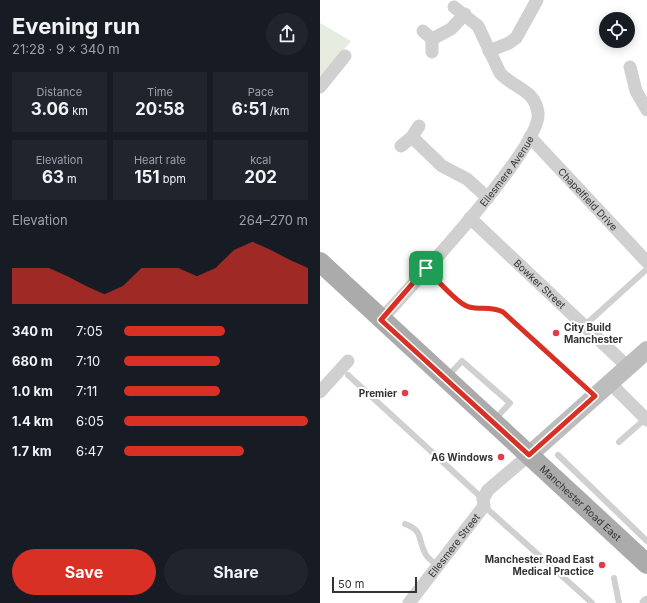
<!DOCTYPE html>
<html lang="en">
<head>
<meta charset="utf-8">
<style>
  body { margin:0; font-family:Inter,sans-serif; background:#20242c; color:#f1f3f6; height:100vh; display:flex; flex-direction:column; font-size:15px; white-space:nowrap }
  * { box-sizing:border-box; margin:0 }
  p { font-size:13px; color:#9ea1a6 }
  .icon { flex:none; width:22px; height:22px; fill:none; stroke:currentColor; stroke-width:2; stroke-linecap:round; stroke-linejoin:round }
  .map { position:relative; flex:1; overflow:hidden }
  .sheet { display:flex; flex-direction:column; background:#171b24; width:320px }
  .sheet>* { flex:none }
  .buttons { position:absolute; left:279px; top:12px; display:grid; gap:8px }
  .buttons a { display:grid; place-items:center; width:36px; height:36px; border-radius:50%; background:#171b24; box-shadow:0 2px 10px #0003; font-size:20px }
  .scale { position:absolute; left:12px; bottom:10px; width:85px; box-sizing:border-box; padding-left:4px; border:2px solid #333; border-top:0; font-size:11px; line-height:14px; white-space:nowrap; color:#333; -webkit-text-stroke:3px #fff; paint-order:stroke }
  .pin { position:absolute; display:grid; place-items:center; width:34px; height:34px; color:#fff; margin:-17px; border-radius:8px; box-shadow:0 2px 6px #0006 }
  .round { display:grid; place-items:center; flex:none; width:42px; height:42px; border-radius:21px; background:#20242c }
  .headline { display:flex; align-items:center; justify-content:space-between; height:68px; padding:0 12px }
  h1 { font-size:22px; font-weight:700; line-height:30px }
  .metrics { display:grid; grid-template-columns:repeat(3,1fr); gap:6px; height:68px; padding:4px 12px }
  .metrics div { display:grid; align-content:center; border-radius:0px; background:#20242c; text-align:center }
  .metrics b { font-size:17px; font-weight:700 }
  .metrics small { font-size:11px; font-weight:400 }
  .metrics p { font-size:11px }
  .chart { height:112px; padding:8px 12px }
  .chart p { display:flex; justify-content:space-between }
  .chart svg { width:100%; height:72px; margin-top:4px; fill:#d93025; opacity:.7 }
  .cta { display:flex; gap:8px; margin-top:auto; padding:8px 12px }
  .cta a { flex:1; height:46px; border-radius:24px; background:#d93025; color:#fff; font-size:16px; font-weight:700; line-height:46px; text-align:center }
  .cta a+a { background:#20242c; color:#f1f3f6 }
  ul { padding:0 12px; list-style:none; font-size:13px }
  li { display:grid; grid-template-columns:64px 48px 1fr; align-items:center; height:30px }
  li i { height:10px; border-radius:5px; background:#d93025 }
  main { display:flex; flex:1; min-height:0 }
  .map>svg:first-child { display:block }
  .green { fill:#e6ecdf }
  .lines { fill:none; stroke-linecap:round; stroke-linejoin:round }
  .lane { stroke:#d0d0d0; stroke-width:6 }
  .street { stroke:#d0d0d0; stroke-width:13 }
  .secondary { stroke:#bdbdbd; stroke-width:18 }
  .primary { stroke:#ababab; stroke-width:20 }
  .route-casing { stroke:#fff; stroke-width:8 }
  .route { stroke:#d93025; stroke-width:5 }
  .poi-dot { fill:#e63946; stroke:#fff; stroke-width:1.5 }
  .labels { text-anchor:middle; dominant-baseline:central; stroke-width:4; stroke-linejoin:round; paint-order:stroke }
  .street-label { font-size:10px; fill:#333; stroke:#fff }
  .poi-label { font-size:10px; font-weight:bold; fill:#333; stroke:#fff; text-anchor:end }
</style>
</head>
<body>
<main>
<section class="sheet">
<div class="headline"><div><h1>Evening run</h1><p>21:28 · 9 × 340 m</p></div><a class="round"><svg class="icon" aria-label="share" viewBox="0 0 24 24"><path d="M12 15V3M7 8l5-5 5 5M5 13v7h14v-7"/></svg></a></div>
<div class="metrics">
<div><p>Distance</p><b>3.06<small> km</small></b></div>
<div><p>Time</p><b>20:58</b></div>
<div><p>Pace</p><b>6:51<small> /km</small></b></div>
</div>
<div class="metrics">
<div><p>Elevation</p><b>63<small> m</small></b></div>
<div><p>Heart rate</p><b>151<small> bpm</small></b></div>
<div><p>kcal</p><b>202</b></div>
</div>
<div class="chart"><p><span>Elevation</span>264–270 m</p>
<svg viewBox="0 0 160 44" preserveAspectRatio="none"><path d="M0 44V22L10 22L20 22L30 27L40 33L50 38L60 33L70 22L80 22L90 22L100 27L110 22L120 11L130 6L140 11L150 17L160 22V44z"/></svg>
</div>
<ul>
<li><b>340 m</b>7:05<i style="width:55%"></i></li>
<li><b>680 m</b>7:10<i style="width:52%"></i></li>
<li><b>1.0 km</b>7:11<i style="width:52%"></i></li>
<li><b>1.4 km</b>6:05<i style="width:100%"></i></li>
<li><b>1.7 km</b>6:47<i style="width:65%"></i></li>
</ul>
<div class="cta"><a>Save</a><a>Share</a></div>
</section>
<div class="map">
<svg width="327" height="603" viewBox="0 0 327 603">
  <rect width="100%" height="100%" fill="#fff"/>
  <path class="green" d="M0 23 31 41 0 78Z"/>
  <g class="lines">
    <g class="lane">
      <path d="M106 268C114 276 139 305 149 307 161 310 171 306 183 312L274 395"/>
      <path d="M264 326 327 269"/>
      <path d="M28 375 163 499"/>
      <path d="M128 376 142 361 190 403 175 419"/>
      <path d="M299 442 325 419"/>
      <path d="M238 455 327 541"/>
      <path d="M164 506 272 603"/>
      <path d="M85 524C104 531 97 538 105 553 107 558 113 562 118 566"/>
      <path d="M294 578 299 603"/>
    </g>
    <g class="street">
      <path d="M103 31 112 39V52"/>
      <path d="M112 39 131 29 145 14"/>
      <path d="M169 51 189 43 196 38 217 0"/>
      <path d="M310 67 316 91 327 110"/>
      <path d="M0 87 25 56"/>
      <path d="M92 137 122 166 147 179 168 198"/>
      <path id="s1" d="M210 137 327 262"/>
      <path d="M81 146 92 137 99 126"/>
      <path id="s2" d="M150 218 308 367"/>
      <path id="s3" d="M61 320C88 289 223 146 218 113 215 89 193 88 180 73L158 26 134 7"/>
      <path d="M290 383 327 420"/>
      <path d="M0 392 28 361"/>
      <path id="s4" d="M89 603 164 506 163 499 168 490 209 455"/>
      <path d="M326 603 327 602"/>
    </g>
    <path class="secondary" d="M209 455 327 350"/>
    <path class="primary" id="s5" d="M0 262 327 564"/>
  </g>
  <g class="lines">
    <g class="route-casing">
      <path id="route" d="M106 268C114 277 139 305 149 307 161 310 171 306 183 312L275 396 209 455 61 320Z"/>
    </g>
    <use href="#route" class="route"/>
  </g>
  <g class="poi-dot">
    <circle cx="236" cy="333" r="4"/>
    <circle cx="85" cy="393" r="4"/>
    <circle cx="181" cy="457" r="4"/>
    <circle cx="282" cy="565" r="4"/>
  </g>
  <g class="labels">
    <g class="street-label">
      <text stroke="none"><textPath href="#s3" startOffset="195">Ellesmere Avenue</textPath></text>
      <text stroke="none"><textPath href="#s1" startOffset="85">Chapelfield Drive</textPath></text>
      <text stroke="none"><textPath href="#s2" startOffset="96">Bowker Street</textPath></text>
      <text stroke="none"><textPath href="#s5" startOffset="355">Manchester Road East</textPath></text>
      <text stroke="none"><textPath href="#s4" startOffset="73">Ellesmere Street</textPath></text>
    </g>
    <g class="poi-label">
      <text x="244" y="327" text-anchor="start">City Build<tspan x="244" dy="12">Manchester</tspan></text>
      <text x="77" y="393">Premier</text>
      <text x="173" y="457">A6 Windows</text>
      <text x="274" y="559">Manchester Road East<tspan x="274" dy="12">Medical Practice</tspan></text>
    </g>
  </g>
</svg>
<div class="buttons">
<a><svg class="icon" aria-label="locate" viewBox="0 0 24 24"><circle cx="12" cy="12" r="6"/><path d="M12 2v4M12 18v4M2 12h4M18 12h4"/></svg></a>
</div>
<div class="scale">50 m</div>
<div class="pin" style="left:106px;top:268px;background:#1e9e55"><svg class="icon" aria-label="arrive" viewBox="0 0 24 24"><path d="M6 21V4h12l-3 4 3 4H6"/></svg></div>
</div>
</main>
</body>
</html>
